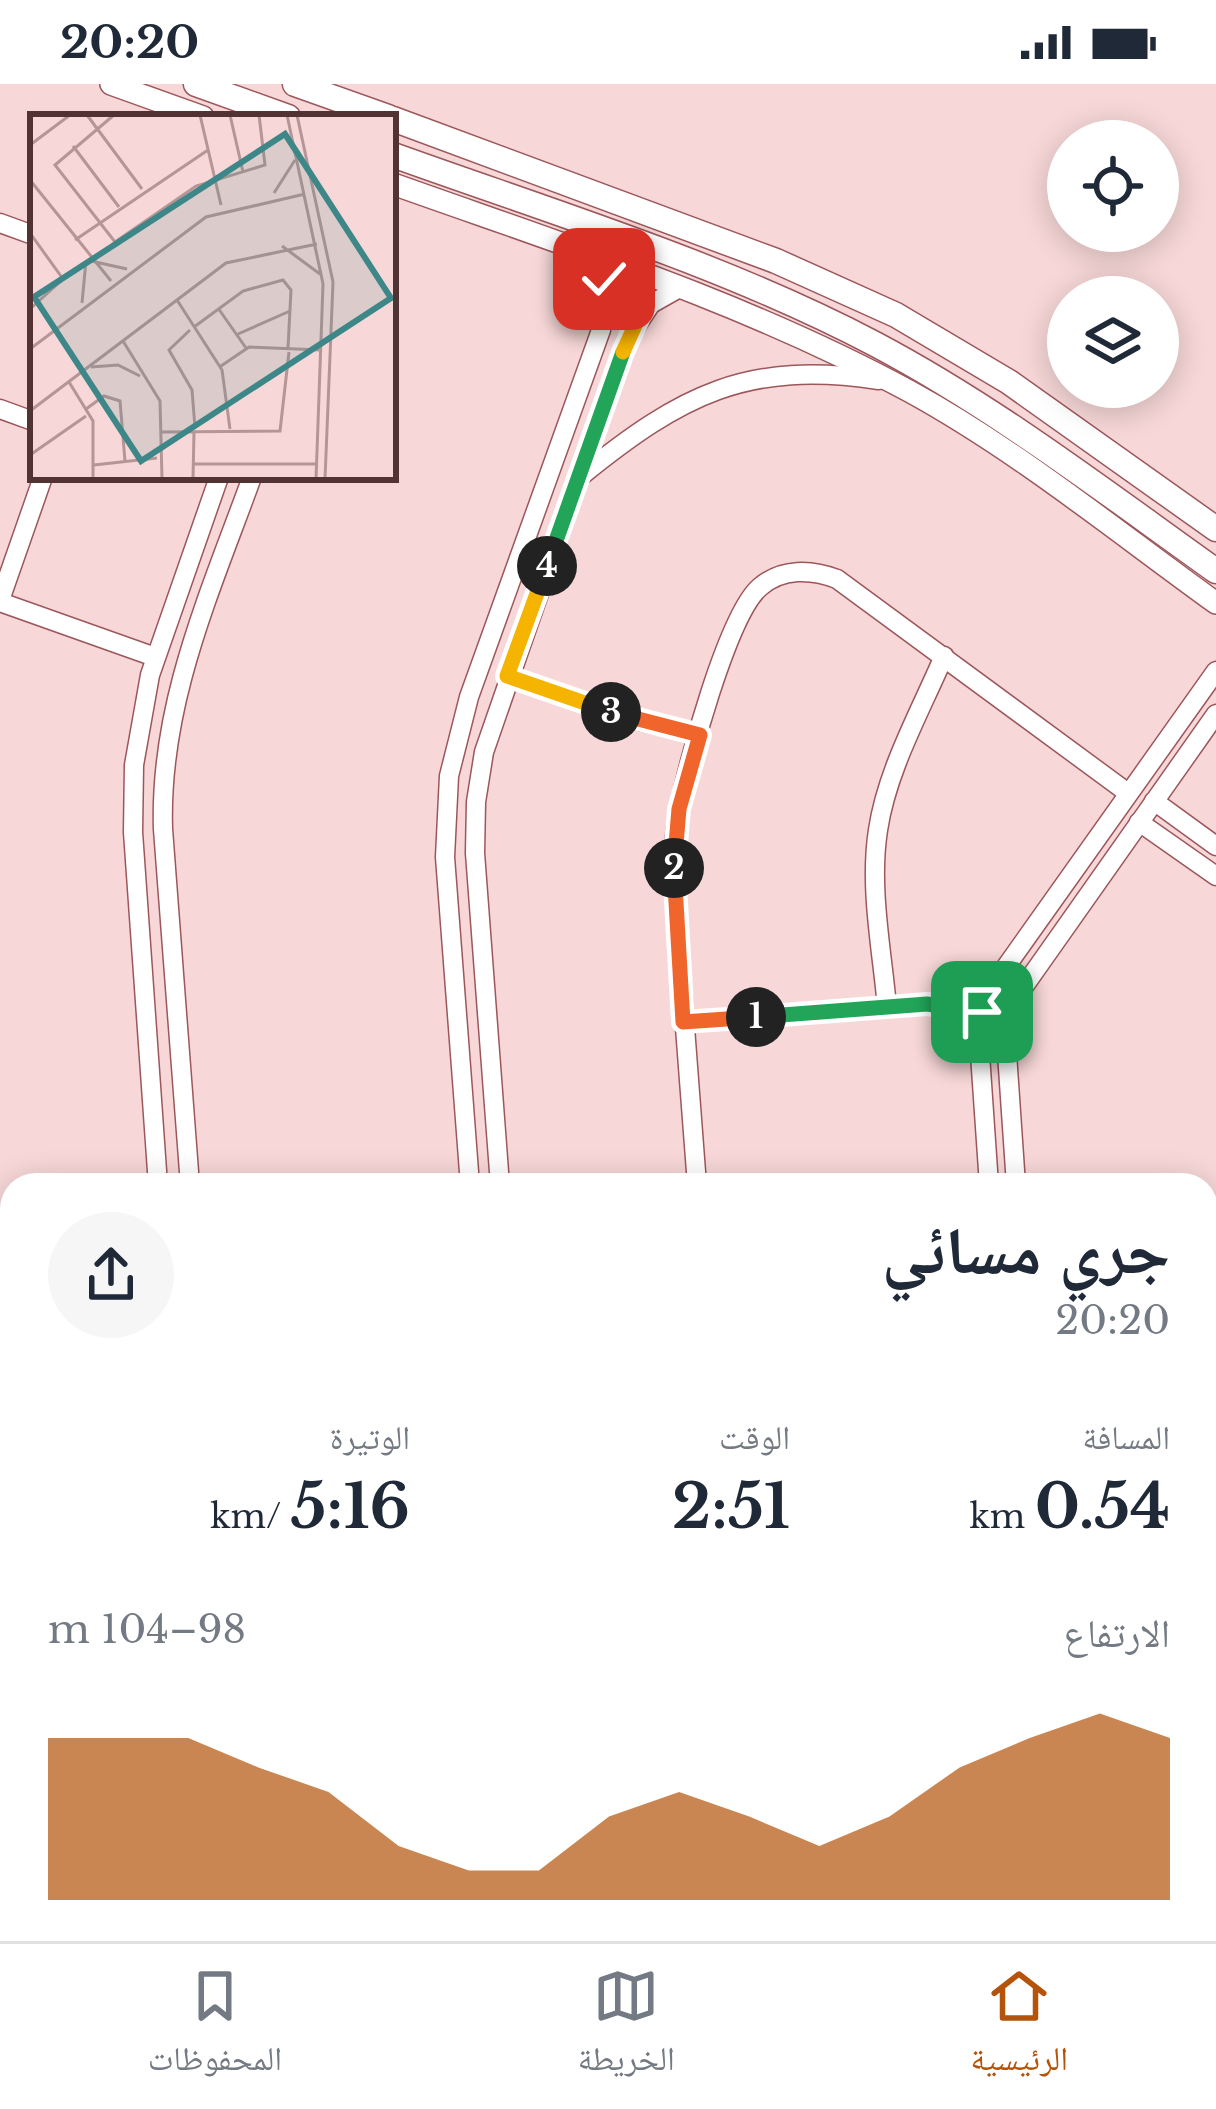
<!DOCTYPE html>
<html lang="ar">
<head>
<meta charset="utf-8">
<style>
  body { margin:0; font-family:"Libre Baskerville","Noto Naskh Arabic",serif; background:#f6f6f7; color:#1f2937; direction:rtl; height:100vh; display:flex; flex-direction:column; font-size:45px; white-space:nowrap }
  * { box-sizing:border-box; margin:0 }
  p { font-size:39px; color:#747a83 }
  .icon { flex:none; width:66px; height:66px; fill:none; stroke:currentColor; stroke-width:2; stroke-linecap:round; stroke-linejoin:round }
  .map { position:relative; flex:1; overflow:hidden; direction:ltr }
  .side { position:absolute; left:0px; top:1089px; width:1218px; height:768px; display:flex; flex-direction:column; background:#fff; border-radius:36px 36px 0 0; box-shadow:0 6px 30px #0003; direction:rtl }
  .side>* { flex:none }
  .tools { position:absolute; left:1047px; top:36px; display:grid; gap:24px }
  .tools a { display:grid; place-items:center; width:132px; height:132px; border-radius:50%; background:#fff; box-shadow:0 6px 30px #0003; font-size:60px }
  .pin { position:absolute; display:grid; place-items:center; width:102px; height:102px; color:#fff; margin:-51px; border-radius:24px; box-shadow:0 6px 18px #0006 }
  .km { position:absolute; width:60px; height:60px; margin:-30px; border-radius:50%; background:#222; color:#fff; font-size:33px; line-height:60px; text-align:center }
  .round { display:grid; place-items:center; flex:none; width:126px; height:126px; border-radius:63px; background:#f6f6f7 }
  .head { display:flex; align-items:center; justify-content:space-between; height:204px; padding:0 48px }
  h1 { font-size:66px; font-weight:800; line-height:90px }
  .metrics { display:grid; grid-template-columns:repeat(3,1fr); gap:18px; height:204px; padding:12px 48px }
  .metrics div { display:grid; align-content:center }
  .metrics b { font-size:60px; font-weight:800 }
  .metrics small { font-size:33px; font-weight:400 }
  .metrics p { font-size:33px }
  .chart { height:336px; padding:24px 48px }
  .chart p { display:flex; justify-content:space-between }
  .chart svg { width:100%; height:216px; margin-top:12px; fill:#b45309; opacity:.7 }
  .status { display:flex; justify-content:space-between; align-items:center; height:84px; padding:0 60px; background:#fff; direction:ltr }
  .status svg { height:33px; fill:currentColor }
  .tab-bar { display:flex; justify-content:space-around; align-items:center; height:168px; border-top:3px solid #e0e1e3; background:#fff; font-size:33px; color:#747a83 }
  .tab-bar a { display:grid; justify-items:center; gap:6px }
  .tab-bar .on { color:#b45309 }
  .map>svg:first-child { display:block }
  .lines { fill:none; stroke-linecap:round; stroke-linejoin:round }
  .minor-casing { stroke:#9c575b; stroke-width:21 }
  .tertiary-casing { stroke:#9c575b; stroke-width:24 }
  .secondary-casing { stroke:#9c575b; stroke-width:27 }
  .minor { stroke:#fff; stroke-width:18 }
  .tertiary { stroke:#fff; stroke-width:21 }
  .secondary { stroke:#fff; stroke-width:24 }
  .split-1-casing { stroke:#fff; stroke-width:24 }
  .split-2-casing { stroke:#fff; stroke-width:24 }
  .split-3-casing { stroke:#fff; stroke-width:24 }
  .split-4-casing { stroke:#fff; stroke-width:24 }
  .split-5-casing { stroke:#fff; stroke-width:24 }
  .split-6-casing { stroke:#fff; stroke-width:24 }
  .split-1 { stroke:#22a559; stroke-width:15 }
  .split-2 { stroke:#f0652b; stroke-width:15 }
  .split-3 { stroke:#f0652b; stroke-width:15 }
  .split-4 { stroke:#f5b400; stroke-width:15 }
  .split-5 { stroke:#22a559; stroke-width:15 }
  .split-6 { stroke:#f5b400; stroke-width:15 }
  .inset-road { fill:none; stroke:#b59596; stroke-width:3 }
  .view { fill:#3e8788; fill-opacity:0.15; stroke:#3e8788; stroke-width:6 }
  .inset-edge { fill:none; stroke:#523334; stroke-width:6 }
</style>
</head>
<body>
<div class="status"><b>20:20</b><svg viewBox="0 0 49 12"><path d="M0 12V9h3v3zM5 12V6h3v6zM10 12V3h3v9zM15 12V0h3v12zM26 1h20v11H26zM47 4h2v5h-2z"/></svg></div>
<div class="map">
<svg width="1216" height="1857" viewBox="0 0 1216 1857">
  <rect width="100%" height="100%" fill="#f7d7d7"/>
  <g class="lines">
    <g class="minor-casing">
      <g id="minor">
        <path d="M0 139 33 151"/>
        <path d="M0 325 33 337"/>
        <path d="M581 392C681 311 747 276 879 296"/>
        <path d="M0 516 43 393"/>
        <path d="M0 518 155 573"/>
        <path d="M507 593 632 635 700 651"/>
        <path d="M1154 717 1216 762"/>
        <path d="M1139 738 1216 792"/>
        <path d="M887 923C882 866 869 804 878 746 887 686 920 628 944 572"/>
        <path d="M683 938 927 920 982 928"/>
        <path d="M158 1101 133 748 134 681 150 591 219 393"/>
        <path d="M190 1101 163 745C159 620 210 509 252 393"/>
        <path d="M470 1101 445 773 449 692 469 613 601 246 606 207 597 173"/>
        <path d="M500 1101 475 769 476 718 484 668 627 256 651 220 681 203"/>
        <path d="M697 1101 674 799C673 775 674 750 679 726 687 681 728 530 760 503 782 484 811 485 837 495L1128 709"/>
        <path d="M989 1101 979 956 988 908 1216 587"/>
        <path d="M1016 1101 1006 955 1013 918 1216 630"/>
        <path d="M1206 1193 1216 1199"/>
        <path d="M1206 1224 1216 1230"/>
        <path d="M0 1441 12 1440"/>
        <path d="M1206 1452 1216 1458"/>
        <path d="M0 1474 12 1478"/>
        <path d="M1206 1502 1216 1487"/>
        <path d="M1206 1548 1216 1533"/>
        <path d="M0 1647 12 1655"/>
        <path d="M1206 1692 1216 1699"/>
        <path d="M1206 1730 1216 1737"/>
        <path d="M0 1807 12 1806"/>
        <path d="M46 1845 47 1857"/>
        <path d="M211 1845 212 1857"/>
        <path d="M242 1845 243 1857"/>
        <path d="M523 1845 524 1857"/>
        <path d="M551 1845 552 1857"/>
        <path d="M750 1845 751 1857"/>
        <path d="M1022 1845 1040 1857"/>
        <path d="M1209 1857 1216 1844"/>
      </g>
    </g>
    <g class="tertiary-casing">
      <g id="tertiary">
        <path d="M111 0 203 33"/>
        <path d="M393 100C567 162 745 218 909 307 1017 366 1116 447 1216 519"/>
      </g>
    </g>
    <g class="secondary-casing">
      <g id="secondary">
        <path d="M196 0 288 33"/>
        <path d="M295 0 388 33"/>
        <path d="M393 35 776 177 896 231 1009 298 1216 445"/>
        <path d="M393 71C554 129 723 180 875 260 996 324 1105 408 1216 487"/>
      </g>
    </g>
    <use href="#minor" class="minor"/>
    <use href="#tertiary" class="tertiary"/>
    <use href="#secondary" class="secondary"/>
  </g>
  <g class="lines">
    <g class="split-1-casing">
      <path id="split-1" d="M756 933 927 920 982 928"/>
    </g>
    <g class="split-2-casing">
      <path id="split-2" d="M674 784 683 938 756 933"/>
    </g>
    <g class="split-3-casing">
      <path id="split-3" d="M611 628 700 651 679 725 674 784"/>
    </g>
    <g class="split-4-casing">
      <path id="split-4" d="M547 482 507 592 611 628"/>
    </g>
    <g class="split-5-casing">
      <path id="split-5" d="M547 482 623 268"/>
    </g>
    <g class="split-6-casing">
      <path id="split-6" d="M604 195 606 219 624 222 638 235 623 268"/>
    </g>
    <use href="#split-1" class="split-1"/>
    <use href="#split-2" class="split-2"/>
    <use href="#split-3" class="split-3"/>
    <use href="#split-4" class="split-4"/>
    <use href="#split-5" class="split-5"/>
    <use href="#split-6" class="split-6"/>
  </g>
  <g transform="translate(30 30)">
    <rect width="366" height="366" fill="#f7d7d7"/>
    <path class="inset-road" d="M57 1 112 75M84 1 25 51 85 128 166 72 235 51 229 1M170 1 191 91M200 1 213 58M257 1 293 170 286 365M267 1 303 168 295 365M0 31 40 1M43 32 89 93M0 66 81 167M244 79 265 46M0 119 33 165 0 195M45 126 178 36M252 132 290 160M61 147 97 155M147 186 192 256 200 315M52 189 56 147M188 194 216 234M164 213 213 177 253 166 261 176 258 234M160 216 139 236 162 276 165 314M208 220 260 197M93 227 130 287 132 365M0 235 176 103 275 80M191 252 219 233 291 236M61 253 88 251 110 262M39 268 63 307V365M56 295 74 282 90 287 95 347M0 297 196 149 287 130M132 318 250 317 259 238M0 341 56 302M163 350H286M64 351 127 344M163 365 164 318"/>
    <path class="view" d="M255 20 361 184 111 347 4 183Z"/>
    <rect width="366" height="366" class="inset-edge"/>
  </g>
</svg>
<div class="tools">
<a><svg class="icon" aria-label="locate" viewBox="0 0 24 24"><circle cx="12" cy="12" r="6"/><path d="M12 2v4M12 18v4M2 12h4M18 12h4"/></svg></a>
<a><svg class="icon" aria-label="layers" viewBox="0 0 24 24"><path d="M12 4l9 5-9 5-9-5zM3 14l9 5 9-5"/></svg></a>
</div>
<div class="pin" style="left:982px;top:928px;background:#1e9e55"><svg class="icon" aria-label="arrive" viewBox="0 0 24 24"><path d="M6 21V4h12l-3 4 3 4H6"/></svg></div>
<div class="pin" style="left:604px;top:195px;background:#d93025"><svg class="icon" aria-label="check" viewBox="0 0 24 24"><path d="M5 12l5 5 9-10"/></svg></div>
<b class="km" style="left:756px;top:933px">1</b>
<b class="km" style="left:674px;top:784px">2</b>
<b class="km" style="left:611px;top:628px">3</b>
<b class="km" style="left:547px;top:482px">4</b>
<section class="side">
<div class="head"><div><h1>جري مسائي</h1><p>20:20</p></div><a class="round"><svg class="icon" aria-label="share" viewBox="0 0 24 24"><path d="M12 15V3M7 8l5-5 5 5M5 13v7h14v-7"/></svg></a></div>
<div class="metrics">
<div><p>المسافة</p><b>0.54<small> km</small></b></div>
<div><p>الوقت</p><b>2:51</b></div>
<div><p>الوتيرة</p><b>5:16<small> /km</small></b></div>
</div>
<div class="chart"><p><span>الارتفاع</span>98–104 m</p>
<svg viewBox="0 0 160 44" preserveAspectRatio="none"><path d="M0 44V11L10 11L20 11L30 17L40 22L50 33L60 38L70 38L80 27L90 22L100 27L110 33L120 27L130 17L140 11L150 6L160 11V44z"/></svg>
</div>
</section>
</div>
<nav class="tab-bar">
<a class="on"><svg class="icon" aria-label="home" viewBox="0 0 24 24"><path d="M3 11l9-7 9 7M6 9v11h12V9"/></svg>الرئيسية</a>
<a><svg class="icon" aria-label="map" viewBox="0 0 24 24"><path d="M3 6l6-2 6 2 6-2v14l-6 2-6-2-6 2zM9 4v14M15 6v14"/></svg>الخريطة</a>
<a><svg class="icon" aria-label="saved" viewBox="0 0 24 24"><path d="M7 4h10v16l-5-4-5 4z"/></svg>المحفوظات</a>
</nav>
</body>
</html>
